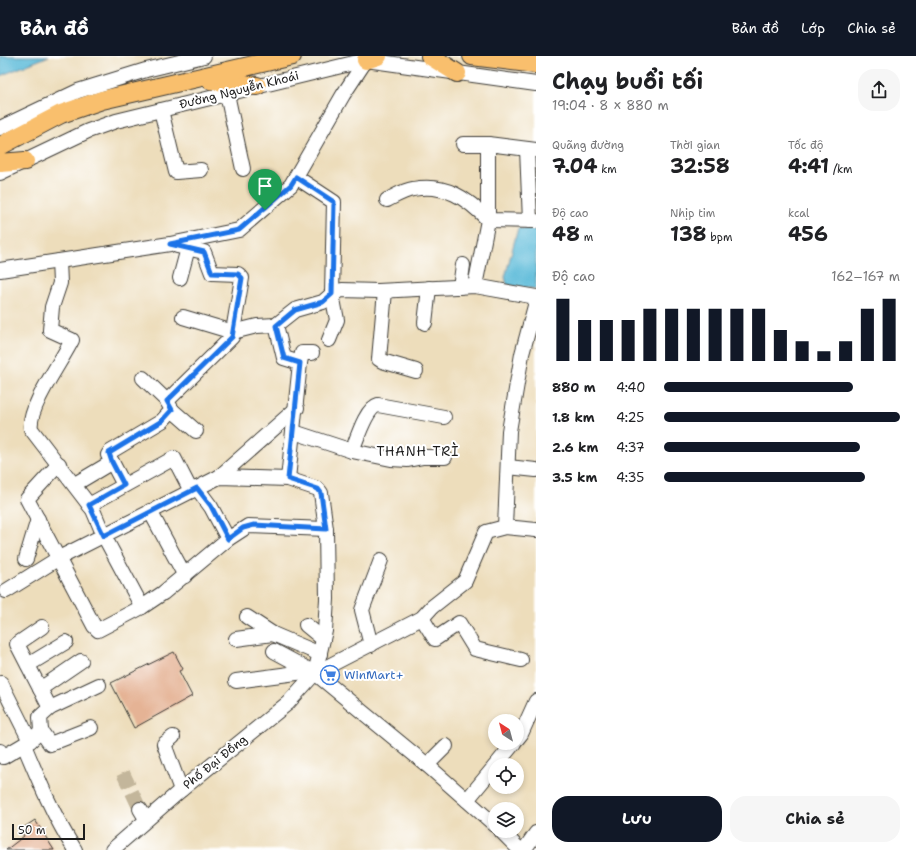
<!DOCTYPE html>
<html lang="vi">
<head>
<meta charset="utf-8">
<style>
  body { margin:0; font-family:"Shantell Sans",sans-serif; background:#f6f6f6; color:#202124; height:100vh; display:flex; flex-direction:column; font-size:15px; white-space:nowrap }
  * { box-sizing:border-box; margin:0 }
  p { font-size:13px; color:#757577 }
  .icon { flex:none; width:22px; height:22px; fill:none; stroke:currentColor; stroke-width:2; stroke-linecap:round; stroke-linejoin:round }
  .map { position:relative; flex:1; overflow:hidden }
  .sheet { display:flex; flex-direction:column; background:#fff; width:380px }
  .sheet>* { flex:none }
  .needle { width:26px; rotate:324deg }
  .tools { position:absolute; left:488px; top:658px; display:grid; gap:8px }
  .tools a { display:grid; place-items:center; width:36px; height:36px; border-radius:50%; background:#fff; box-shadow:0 2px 6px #0003; font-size:20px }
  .scale { position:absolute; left:12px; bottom:10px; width:73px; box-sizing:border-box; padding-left:4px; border:2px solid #1c1c1c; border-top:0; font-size:11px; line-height:14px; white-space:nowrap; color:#1c1c1c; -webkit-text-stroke:3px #fff; paint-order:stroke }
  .pin { position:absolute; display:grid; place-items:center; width:34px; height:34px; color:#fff; margin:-41px -17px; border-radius:50% 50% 50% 0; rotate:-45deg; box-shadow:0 0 4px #0007 }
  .pin .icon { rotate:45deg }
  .round { display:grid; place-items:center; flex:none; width:42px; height:42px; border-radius:16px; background:#f6f6f6 }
  .head { display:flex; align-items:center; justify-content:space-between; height:68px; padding:0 16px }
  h1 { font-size:22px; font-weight:700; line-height:30px }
  .stats { display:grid; grid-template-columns:repeat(3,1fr); gap:6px; height:68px; padding:4px 16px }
  .stats div { display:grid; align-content:center }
  .stats b { font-size:20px; font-weight:700 }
  .stats small { font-size:11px; font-weight:400 }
  .stats p { font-size:11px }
  .chart { height:112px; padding:8px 16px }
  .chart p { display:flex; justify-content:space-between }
  .chart svg { width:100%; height:72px; margin-top:4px; stroke:#111827; stroke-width:6 }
  .cta { display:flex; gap:8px; margin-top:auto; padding:8px 16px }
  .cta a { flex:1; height:46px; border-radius:16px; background:#111827; color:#fff; font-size:16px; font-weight:700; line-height:46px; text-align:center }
  .cta a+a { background:#f6f6f6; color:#202124 }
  ul { padding:0 16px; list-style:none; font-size:13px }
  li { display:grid; grid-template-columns:64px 48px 1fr; align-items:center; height:30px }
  li i { height:10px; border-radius:5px; background:#111827 }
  header { display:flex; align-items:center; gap:24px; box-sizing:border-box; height:56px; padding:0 20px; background:#111827; color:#fff }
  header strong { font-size:19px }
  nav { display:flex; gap:22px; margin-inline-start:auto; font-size:14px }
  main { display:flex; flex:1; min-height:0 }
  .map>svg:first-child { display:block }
  .water { fill:#59b9d8; stroke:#3a6a7a }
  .building { fill:#e5b395 }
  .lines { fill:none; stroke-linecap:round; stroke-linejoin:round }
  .minor-tunnel { stroke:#c3b69b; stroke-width:14; stroke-dasharray:14 7; stroke-linecap:butt }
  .minor-casing { stroke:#3b3934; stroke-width:16 }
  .major-casing { stroke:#3b3934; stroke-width:20 }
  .minor { stroke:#fff; stroke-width:14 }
  .major { stroke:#f9bf6d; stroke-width:18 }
  .route-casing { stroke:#fff; stroke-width:8 }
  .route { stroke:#1a73e8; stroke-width:5 }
  .labels { text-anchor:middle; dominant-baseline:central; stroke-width:4; stroke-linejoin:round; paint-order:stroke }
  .street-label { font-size:12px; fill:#1c1c1c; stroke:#fff }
  .shop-label { font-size:12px; fill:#366cbe; stroke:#fff; text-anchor:start }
  .neighbourhood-label { font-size:13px; letter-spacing:1px; fill:#1c1c1c; stroke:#fff }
</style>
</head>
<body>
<header>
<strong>Bản đồ</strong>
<nav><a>Bản đồ</a><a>Lớp</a><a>Chia sẻ</a></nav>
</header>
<main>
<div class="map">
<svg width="536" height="794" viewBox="0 0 536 794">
  <rect width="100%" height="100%" fill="#fff"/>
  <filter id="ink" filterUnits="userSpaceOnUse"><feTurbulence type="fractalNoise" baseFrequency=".025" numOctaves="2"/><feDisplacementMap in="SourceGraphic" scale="8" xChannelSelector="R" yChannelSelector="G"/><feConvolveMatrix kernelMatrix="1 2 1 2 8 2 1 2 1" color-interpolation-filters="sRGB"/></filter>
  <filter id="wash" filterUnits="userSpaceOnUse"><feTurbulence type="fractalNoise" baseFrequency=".012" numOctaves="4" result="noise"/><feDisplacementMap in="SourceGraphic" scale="16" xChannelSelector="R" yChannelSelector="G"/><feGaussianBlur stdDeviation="0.9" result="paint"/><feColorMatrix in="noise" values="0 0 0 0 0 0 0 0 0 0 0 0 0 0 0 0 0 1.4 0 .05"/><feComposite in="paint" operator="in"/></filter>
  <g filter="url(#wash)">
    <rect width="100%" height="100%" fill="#edddbb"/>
    <g class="water">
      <path d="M0 0H49L0 20Z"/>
      <path d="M518 172 536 174V233L507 229 505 221Z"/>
    </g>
    <g id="blocks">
      <g class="building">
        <path d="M174 596 183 613 179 615 192 640 134 672 111 627Z"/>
        <path d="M35 764 54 794H6L24 780 20 774Z"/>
      </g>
    </g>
  </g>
  <g filter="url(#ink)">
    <use href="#blocks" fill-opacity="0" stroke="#3b3934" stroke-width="1"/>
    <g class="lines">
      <path class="minor-tunnel" d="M123 717 140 753"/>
      <g class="minor-casing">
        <g id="minor">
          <path d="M227 38 243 113"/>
          <path d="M161 54 176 116 201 114"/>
          <path d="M0 72 78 35 146 14 204 0"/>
          <path d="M463 88H488L536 94"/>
          <path d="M527 93 530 165"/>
          <path d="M0 117 88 75 116 65 366 4 536 28"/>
          <path d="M296 121 334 146 332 238 337 264 329 284"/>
          <path d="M387 144C395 140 405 134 413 133 445 127 467 142 488 164L536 165"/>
          <path d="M59 205 60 227 52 251 50 274 72 284C62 305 27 352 31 373L93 454 104 480 142 551"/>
          <path d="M0 214 170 188 239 174 291 129 343 39 366 4"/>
          <path d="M180 222 188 192"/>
          <path d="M475 230 488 164V88"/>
          <path d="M460 231 463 209"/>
          <path d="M385 235 379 303 382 305 416 315"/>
          <path d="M183 261 233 276 257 270 276 269 295 254 323 246 332 238 342 234 378 235 475 230 536 241"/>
          <path d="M425 267 429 232"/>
          <path d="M276 269 284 302 300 307 288 423"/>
          <path d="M300 307 302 297H312"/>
          <path d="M143 322 167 345"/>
          <path d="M172 354 196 375"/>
          <path d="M294 376 352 395 391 403 408 404 423 401H445"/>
          <path d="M352 395C357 383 366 352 378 349L444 361"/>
          <path d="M112 406 124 429"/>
          <path d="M59 408 27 443 94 570 98 574 142 551 163 537 228 483 248 470 326 473"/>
          <path d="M508 411 536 414"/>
          <path d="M219 421 297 352"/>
          <path d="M75 428 112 406 108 399 110 396 162 365 172 354 167 345 232 281 242 222 238 218 212 217 204 196 177 190"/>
          <path d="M197 432 211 451 228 483"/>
          <path d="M89 449 174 402 191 435"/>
          <path d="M150 455 185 520"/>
          <path d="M505 471 509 375 522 298 536 246"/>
          <path d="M26 503 38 463"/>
          <path d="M6 535 59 502 219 421 288 423 318 433 321 437 326 473 327 543 325 575 315 617 288 647 181 734 112 794"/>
          <path d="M247 561 273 578 320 598"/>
          <path d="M422 562 435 583 459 567 475 593 521 604"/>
          <path d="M306 569 323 583"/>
          <path d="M42 571 17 588 50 652"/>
          <path d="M236 583 273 578"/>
          <path d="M371 589 362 554 381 504"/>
          <path d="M274 595 315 617 427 709 495 769"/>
          <path d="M28 609 66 586"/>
          <path d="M315 617 422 562 432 551 465 525 486 476 505 471 536 474"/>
          <path d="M236 625 312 615"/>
          <path d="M1 627 30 685"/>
          <path d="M40 633 81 605"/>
          <path d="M41 675 50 688 91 672"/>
          <path d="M173 681 164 688 181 734"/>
          <path d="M517 683 521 678 536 645"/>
          <path d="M24 689C39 725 54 761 75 794"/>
          <path d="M0 695 3 701 30 685 41 675 40 661 50 652 99 629"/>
          <path d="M427 709 446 690"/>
          <path d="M496 709 514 687"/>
          <path d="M467 744 495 710"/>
          <path d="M140 753 146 763"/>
          <path d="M501 775 520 794"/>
          <path d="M524 794 536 777"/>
        </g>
      </g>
      <g class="major-casing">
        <g id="major">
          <path d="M430 0 457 17"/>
          <path d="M472 0 536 8"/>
          <path d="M366 4 378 0"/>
          <path d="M210 24 257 30"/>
          <path d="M0 90 61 58 102 44 292 0"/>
          <path d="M0 107 25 105"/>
        </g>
      </g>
      <use href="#minor" class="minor"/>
      <use href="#major" class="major"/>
    </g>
  </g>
  <g class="lines" filter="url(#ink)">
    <g class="route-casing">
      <path id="route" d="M296 121 334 146 332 238 323 246 295 254 276 270 284 302 300 307 288 423 318 433 321 437 326 473 254 469 243 472 228 483 211 450 197 432 104 480 89 449 124 429 112 406 109 397 162 365 172 354 167 345 232 281 242 222 238 218 212 217 204 196 170 188 239 174 291 129Z"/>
    </g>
    <use href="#route" class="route"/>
  </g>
  <defs>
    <g id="supermarket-ring" transform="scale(1)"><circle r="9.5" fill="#fff" stroke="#3f7fe0" stroke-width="1.5"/><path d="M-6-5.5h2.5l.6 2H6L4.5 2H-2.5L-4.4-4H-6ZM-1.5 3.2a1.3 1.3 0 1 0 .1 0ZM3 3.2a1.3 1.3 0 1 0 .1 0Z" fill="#3f7fe0"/></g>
  </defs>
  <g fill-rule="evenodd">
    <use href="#supermarket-ring" x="330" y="619"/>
  </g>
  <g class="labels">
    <g class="street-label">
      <text transform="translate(239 34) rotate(-14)">Đường Nguyễn Khoái</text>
      <text transform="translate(215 706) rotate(-39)">Phố Đại Đồng</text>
    </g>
    <g class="shop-label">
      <text x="344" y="619">WinMart+</text>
    </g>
    <g class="neighbourhood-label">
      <text x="418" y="395">THANH TRÌ</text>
    </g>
  </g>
</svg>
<div class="tools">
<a><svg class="needle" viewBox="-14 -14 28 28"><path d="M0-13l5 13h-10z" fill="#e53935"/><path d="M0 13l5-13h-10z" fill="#757577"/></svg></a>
<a><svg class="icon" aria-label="locate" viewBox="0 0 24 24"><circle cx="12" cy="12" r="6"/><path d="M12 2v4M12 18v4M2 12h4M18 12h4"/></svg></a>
<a><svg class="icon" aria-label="layers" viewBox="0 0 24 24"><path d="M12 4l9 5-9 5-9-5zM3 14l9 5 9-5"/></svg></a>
</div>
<div class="scale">50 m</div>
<div class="pin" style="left:265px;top:154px;background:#1e9e55"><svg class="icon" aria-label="arrive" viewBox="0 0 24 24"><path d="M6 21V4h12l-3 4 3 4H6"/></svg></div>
</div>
<section class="sheet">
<div class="head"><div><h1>Chạy buổi tối</h1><p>19:04 · 8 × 880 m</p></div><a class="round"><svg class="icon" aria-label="share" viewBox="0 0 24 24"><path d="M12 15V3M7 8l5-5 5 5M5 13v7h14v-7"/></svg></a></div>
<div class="stats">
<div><p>Quãng đường</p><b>7.04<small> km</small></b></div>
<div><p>Thời gian</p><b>32:58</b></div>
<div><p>Tốc độ</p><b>4:41<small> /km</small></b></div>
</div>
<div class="stats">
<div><p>Độ cao</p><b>48<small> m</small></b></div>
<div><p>Nhịp tim</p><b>138<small> bpm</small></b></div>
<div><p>kcal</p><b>456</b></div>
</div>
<div class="chart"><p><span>Độ cao</span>162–167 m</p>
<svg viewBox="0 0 160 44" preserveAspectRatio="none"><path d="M5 44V6M15 44V19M25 44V19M35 44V19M45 44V12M55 44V12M65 44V12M75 44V12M85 44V12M95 44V12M105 44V25M115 44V32M125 44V38M135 44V32M145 44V12M155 44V6"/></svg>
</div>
<ul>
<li><b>880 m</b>4:40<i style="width:80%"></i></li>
<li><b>1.8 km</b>4:25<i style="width:100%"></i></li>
<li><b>2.6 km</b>4:37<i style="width:83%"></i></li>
<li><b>3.5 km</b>4:35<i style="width:85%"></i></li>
</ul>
<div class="cta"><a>Lưu</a><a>Chia sẻ</a></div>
</section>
</main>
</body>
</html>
